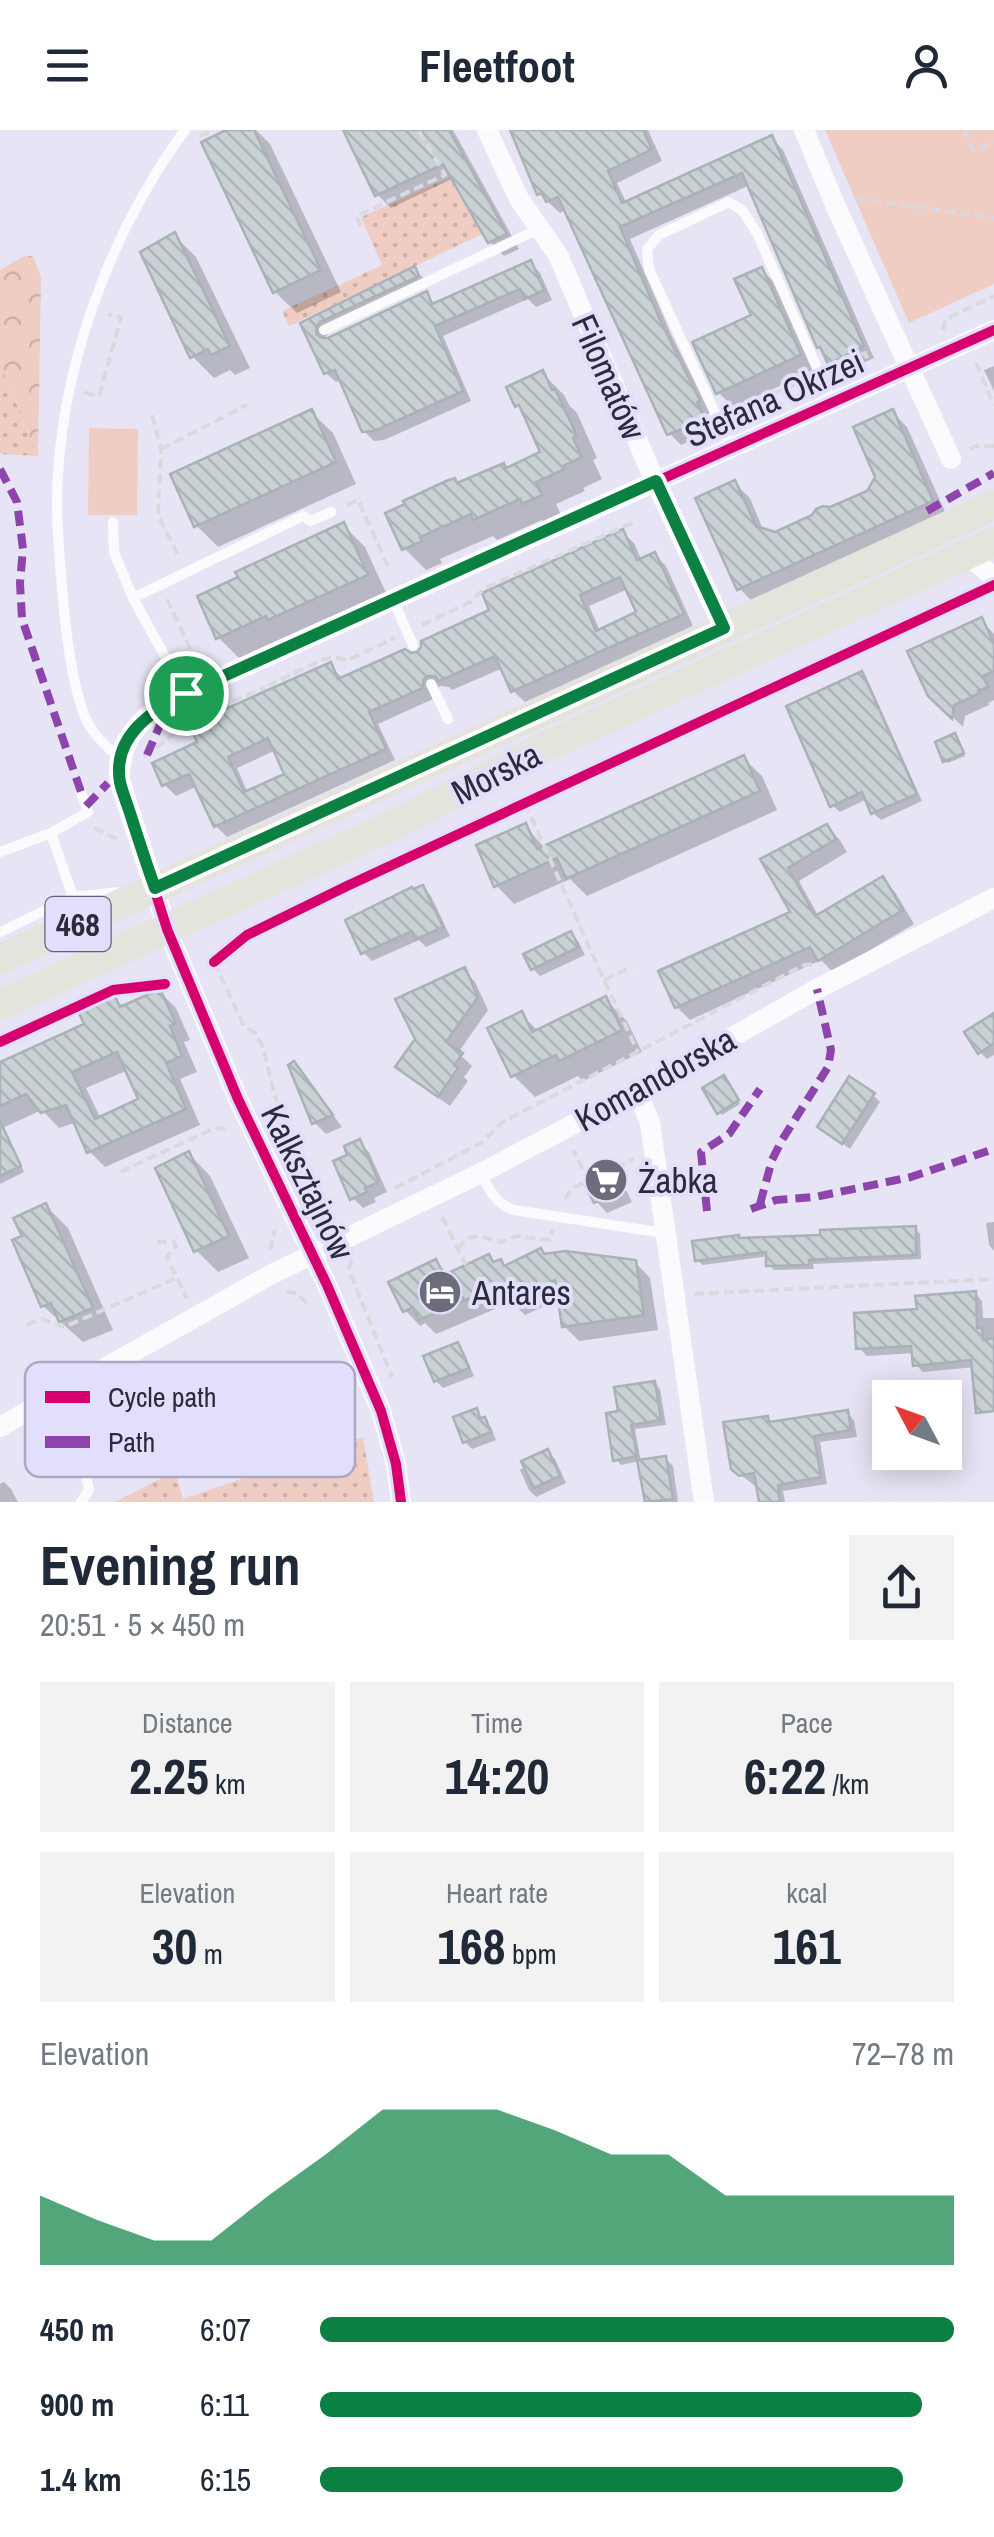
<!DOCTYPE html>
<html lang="en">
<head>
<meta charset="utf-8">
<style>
  body { margin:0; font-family:"Archivo Narrow",sans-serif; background:#f2f2f3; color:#1f2937; height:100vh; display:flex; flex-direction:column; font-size:38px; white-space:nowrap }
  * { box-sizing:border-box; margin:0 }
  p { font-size:32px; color:#747a83 }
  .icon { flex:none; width:55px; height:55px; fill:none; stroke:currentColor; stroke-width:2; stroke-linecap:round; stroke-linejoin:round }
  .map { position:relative; height:1372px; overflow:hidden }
  .sheet { display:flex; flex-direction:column; background:#fff; flex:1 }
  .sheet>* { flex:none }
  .needle { width:65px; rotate:311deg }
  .buttons { position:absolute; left:872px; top:1250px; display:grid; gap:20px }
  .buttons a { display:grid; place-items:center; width:90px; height:90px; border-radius:0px; background:#fff; box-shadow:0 5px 25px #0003; font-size:50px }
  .pin { position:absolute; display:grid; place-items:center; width:85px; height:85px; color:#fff; margin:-42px; border:5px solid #fff; border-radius:50%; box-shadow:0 2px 10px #0007 }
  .round { display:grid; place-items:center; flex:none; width:105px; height:105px; border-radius:0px; background:#f2f2f3 }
  .summary { display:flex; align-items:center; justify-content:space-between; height:170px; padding:0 40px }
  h1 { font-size:55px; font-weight:700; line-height:75px }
  .figures { display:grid; grid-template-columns:repeat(3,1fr); gap:15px; height:170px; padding:10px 40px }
  .figures div { display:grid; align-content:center; border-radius:0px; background:#f2f2f3; text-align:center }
  .figures b { font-size:50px; font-weight:700 }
  .figures small { font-size:28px; font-weight:400 }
  .figures p { font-size:28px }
  .chart { height:280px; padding:20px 40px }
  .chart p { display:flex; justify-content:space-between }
  .chart svg { width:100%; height:180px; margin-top:10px; fill:#0b8043; opacity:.7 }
  ul { padding:0 40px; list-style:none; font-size:32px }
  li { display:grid; grid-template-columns:160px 120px 1fr; align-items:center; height:75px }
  li i { height:25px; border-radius:12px; background:#0b8043 }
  header { display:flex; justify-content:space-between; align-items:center; height:130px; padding:0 40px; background:#fff; font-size:45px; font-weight:700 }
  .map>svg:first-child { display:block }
  .grass { fill:url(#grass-dots) }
  .forest { fill:url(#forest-crowns) }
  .park { fill:#efcdc3 }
  .shadow { fill:#0003; fill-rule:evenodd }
  .building { fill:url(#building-back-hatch); stroke:#a9b2b6; stroke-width:2.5; fill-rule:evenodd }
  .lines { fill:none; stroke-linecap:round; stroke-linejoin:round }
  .path { stroke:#d9d9de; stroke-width:4; stroke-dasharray:10 5; stroke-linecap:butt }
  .lane { stroke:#fbfbfe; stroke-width:10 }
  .street { stroke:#fbfbfe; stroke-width:20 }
  .primary { stroke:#e4e3dc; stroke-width:30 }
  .quiet { stroke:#8e44ad; stroke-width:8; stroke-dasharray:15 8; stroke-linecap:butt }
  .cycleway-casing { stroke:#e1dffb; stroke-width:16 }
  .cycleway { stroke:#d6006c; stroke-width:10 }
  .route-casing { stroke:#fff; stroke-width:20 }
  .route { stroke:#0b8043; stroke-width:12 }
  .labels { text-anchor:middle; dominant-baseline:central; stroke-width:8; stroke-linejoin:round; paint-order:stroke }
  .shield { fill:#e1dffb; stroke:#626175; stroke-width:2.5 }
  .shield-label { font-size:32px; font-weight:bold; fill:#2c2b3c }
  .street-label { font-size:35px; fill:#2c2b3c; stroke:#e1dffb }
  .poi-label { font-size:35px; fill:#2c2b3c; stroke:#e1dffb; text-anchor:start }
  .key { fill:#e1dffb; stroke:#aba9c2; stroke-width:2.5 }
  .key-label { font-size:28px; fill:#2c2b3c }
</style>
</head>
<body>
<header><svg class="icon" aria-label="menu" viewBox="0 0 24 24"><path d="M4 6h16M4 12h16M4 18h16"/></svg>Fleetfoot<svg class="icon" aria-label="person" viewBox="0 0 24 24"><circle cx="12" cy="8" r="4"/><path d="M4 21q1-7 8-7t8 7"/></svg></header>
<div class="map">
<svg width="994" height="1372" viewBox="0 0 994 1372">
  <defs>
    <pattern id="grass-dots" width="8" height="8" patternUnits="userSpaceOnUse" patternTransform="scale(2.5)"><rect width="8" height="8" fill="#efcdc3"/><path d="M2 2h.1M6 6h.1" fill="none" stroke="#cdb0a8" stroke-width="1.8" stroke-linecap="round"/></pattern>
    <pattern id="forest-crowns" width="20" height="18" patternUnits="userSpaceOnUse" patternTransform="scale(2.5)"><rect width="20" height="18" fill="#efcdc3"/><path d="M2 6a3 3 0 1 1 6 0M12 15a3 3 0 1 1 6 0" fill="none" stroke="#cdb0a8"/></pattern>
    <pattern id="building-back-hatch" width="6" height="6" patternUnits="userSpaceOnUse" patternTransform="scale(2.5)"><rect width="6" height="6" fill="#c8d1d4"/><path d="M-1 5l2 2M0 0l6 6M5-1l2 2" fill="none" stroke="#acb4b7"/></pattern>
  </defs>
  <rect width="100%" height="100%" fill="#e7e5f5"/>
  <g class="grass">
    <path d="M450 47 482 104 289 196 282 181 382 135 361 87Z"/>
    <path d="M0 234 38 326 0 324Z"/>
    <path d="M363 1307 374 1372H115L175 1341 183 1369Z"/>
  </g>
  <path class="forest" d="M24 126H33L41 147 38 326 0 234V140Z"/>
  <g class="park">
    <path d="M825 0H994V154L909 193Z"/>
    <path d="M89 298 138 299 137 385H88Z"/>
  </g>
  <g class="shadow">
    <path d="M232 0H256L270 14 341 162 297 183 275 162Z"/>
    <path d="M346 0H453L519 119 504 126 490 112 454 48 391 78 377 64Z"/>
    <path d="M521 0H648L662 31 617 53 627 74 772 8 783 20 874 228 841 244 830 233 750 55 630 109 671 204 710 283 707 284 715 301 681 315 669 303 567 79 560 83 539 64Z"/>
    <path d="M175 106 196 127 250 238 235 245 230 240 214 248 192 226Z"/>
    <path d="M531 133 540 143 552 170 536 177 528 169 443 206 471 271 384 310 374 311 364 301 342 250 336 252 326 243 303 194 415 139 424 149 330 201 320 214 426 164 436 175Z"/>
    <path d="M762 140 777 155 815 240 733 277 718 262 754 187Z"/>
    <path d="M994 236V261L984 240Z"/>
    <path d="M542 243 564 265 569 275 577 283 597 328 593 330 602 349 583 358 585 361 556 374 562 387 546 395 542 390 497 410 493 406 440 429 442 433 426 440 404 418 458 355 507 340 544 323 526 284 517 275Z"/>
    <path d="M311 282 333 303 356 354 218 417 196 395Z"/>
    <path d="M892 282 907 297 947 386 754 473 739 458 734 353 750 368 764 402 775 405 831 380 869 362 878 347Z"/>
    <path d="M343 395 365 417 388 467 240 529 218 507Z"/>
    <path d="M622 402 634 413 642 431 655 425 666 436 693 496 525 572 513 561 503 538 452 560 449 557 440 556 434 562 433 569 378 594 395 630 227 707 216 696 198 656 176 666 165 655 200 613 330 535 343 549 410 526 493 481ZM628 459 639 484 600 501 589 476ZM276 620 287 645 248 663 237 638Z"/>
    <path d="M981 490 994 504V570L988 573 989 575 965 586 963 597 930 565Z"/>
    <path d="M861 544 868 551 922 671 881 690 873 683 867 669 840 682 832 675Z"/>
    <path d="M957 609 965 626 948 633 946 631Z"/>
    <path d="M743 628 762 646 777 680 587 766 570 749 514 774 496 755 525 696 545 718Z"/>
    <path d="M827 697 840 710 847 722 799 751 819 787 883 749 895 762 914 794 833 842 821 830 690 890 677 877 793 783 763 730Z"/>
    <path d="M423 758 431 766 450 806 426 817 419 810 372 831 363 822Z"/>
    <path d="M571 804 578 811 585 825 540 846 533 839Z"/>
    <path d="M464 840 475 852 488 880 458 923 472 936 464 947 468 951 450 976 410 948 398 937Z"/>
    <path d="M160 862 176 878 190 910 184 912 197 942 180 949 200 995 105 1037 89 1021 77 992 59 998 42 980 0 999V935L87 895 114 867 124 878ZM128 940 141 970 101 989 86 958Z"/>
    <path d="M605 869 627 891 642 922 583 951 578 946 535 967 513 945 521 884 539 902Z"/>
    <path d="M994 886V925L987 929 980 922Z"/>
    <path d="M293 934 305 946 342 997 326 1004 314 992Z"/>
    <path d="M727 951 740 974 722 985 719 982Z"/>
    <path d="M873 965 880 972 850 1019 820 997Z"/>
    <path d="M359 1012 369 1022 387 1062 374 1068 376 1072 363 1078 353 1068 351 1026Z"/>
    <path d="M10 1017 15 1023 24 1042 0 1054V1022Z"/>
    <path d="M189 1024 210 1046 249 1128 218 1142 196 1120Z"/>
    <path d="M613 1045 624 1056 632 1072 607 1083 596 1071Z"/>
    <path d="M46 1076 68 1098 113 1200 83 1212 43 1176 25 1108Z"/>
    <path d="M994 1092V1121L989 1115 986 1093Z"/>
    <path d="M915 1098 920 1104 921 1129 813 1134 814 1139 774 1140 769 1135V1126L703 1135 697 1130 740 1110 823 1107Z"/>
    <path d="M545 1126 635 1132 650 1148 658 1200 579 1211 564 1196 560 1169 525 1185 512 1172 436 1204 425 1193 420 1196 405 1180 436 1132 449 1146 489 1127 496 1134 500 1132 506 1137Z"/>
    <path d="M975 1163 982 1171 983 1188H994V1247L975 1237 923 1242 916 1235 914 1223 867 1226 859 1218 919 1182Z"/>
    <path d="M457 1215 464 1222 474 1246 443 1258 436 1251Z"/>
    <path d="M654 1253 660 1259 666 1295 635 1299 641 1332 665 1328 673 1336 678 1372H648L640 1331 621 1335 616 1329 621 1283Z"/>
    <path d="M476 1281 491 1297 496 1310 472 1319 465 1312Z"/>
    <path d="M847 1283 854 1290 857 1307 820 1312 827 1354 783 1361 785 1372H774L733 1338 767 1288 772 1294Z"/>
    <path d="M547 1322 555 1329 566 1353 536 1367 529 1360 520 1340Z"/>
    <path d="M4 1352 11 1359 18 1372H0V1354Z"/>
  </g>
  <g class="building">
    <path d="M226 0H254L321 140 273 163 201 12Z"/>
    <path d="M343 0H449L507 104 488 113 443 34 375 66Z"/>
    <path d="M510 0H643L652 19 608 41 622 73 772 5 864 216 828 234 820 217 817 218 742 43 674 73 620 97 660 190 700 271 697 272 705 290 667 305 558 67 546 72 542 63 537 65Z"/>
    <path d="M175 102 230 216 211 225 208 219 190 228 140 122Z"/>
    <path d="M531 130 544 160 525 169 520 159 435 196 463 261 374 301 362 302 335 240 324 244 300 193 415 136 419 146 320 192 316 198 317 205 322 208H328L427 161 432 174Z"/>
    <path d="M762 137 801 225 716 264 692 212 751 185 734 149Z"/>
    <path d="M543 240 552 260 555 259 577 306 573 308 582 327 563 336 565 339 536 352 542 365 522 374 520 369 473 390 471 384 420 407 422 411 402 420 385 383 405 374 403 371 446 351 455 348 457 353 504 333 506 338 540 322 519 275 515 277 506 257Z"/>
    <path d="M312 279 336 332 194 397 170 344Z"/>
    <path d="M893 279 933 371 737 460 695 368 735 350 756 396 775 402 812 385 816 379 823 376 830 377 867 361 875 347 853 297Z"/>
    <path d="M344 392 368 445 268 490 266 486 216 509 197 466 238 447 235 442Z"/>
    <path d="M623 399 637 430 655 422 684 484 511 562 495 526 439 551 435 546H428L423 550V558L369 582 386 619 214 697 189 644 162 656 152 633 197 612 189 595 331 532 338 549 405 519 411 523 417 522 421 517V511L489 480 482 463ZM620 447 636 482 596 501 580 465ZM268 608 284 644 244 662 228 627Z"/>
    <path d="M982 487 994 514V541L983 546 988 557 978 561 980 563 954 575 952 589 928 566 907 521Z"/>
    <path d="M862 541 917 664 871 684 862 662 830 677 786 576Z"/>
    <path d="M955 603 964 623 943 632 935 612Z"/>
    <path d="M744 625 760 661 566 749 557 728 494 757 476 715 526 693 537 719Z"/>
    <path d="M827 694 836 709 788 738 815 786 883 746 903 780 818 831 810 817 675 878 658 841 790 782 760 729Z"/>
    <path d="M423 755 443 797 415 810 412 801 361 824 345 790 412 757 413 759Z"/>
    <path d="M571 801 579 817 531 840 523 824Z"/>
    <path d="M465 837 478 867 446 912 463 923 454 935 458 938 438 967 395 937 415 909 395 869Z"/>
    <path d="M160 859 176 894 170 896 182 926 166 933 186 979 87 1023 66 975 41 983 26 964 0 976V932L84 894 78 881 114 864 120 877ZM117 922 138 969 95 989 72 942Z"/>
    <path d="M606 866 622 900 559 931 556 925 511 947 487 898 522 881 532 902Z"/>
    <path d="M994 883V913L978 924 964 902Z"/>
    <path d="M294 931 333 985 312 994 288 935Z"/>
    <path d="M724 945 739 970 717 984 702 958Z"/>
    <path d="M849 946 875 963 842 1014 817 997Z"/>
    <path d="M0 991 21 1036 0 1046Z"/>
    <path d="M360 1009 379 1052 365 1058 367 1062 350 1070 333 1031 347 1025 344 1016Z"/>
    <path d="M189 1021 229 1106 194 1122 155 1038Z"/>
    <path d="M614 1042 623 1061 594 1073 585 1055Z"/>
    <path d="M46 1073 93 1178 59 1192 51 1173 41 1177 12 1110 22 1106 13 1088Z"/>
    <path d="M916 1096V1125L809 1130V1135L766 1136V1122L695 1131 692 1111 739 1105V1108L820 1105V1100Z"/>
    <path d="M541 1118 544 1124 566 1121 636 1130 644 1185 562 1197 555 1150 507 1171 500 1155 419 1190 413 1177 403 1182 388 1152 436 1129 444 1145 489 1124 493 1132 501 1129 504 1136Z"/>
    <path d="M976 1161 977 1198H982L983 1210 994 1208V1281L976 1283 971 1230 913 1236 911 1216 856 1219 854 1183 917 1179 915 1166Z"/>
    <path d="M458 1212 469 1238 434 1252 423 1226Z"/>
    <path d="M655 1251 661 1290 631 1295 637 1326 613 1331 606 1283 618 1281 614 1257Z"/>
    <path d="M477 1278 480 1288 485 1287 491 1302 463 1313 453 1287Z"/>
    <path d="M848 1280 851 1300 814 1306 821 1347 778 1355 780 1372H759L754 1343 739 1346 731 1339 723 1292 768 1286 769 1292Z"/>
    <path d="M548 1319 560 1346 534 1358 521 1331Z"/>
    <path d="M666 1326 673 1369 645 1372 637 1330Z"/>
  </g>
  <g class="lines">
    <g class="path">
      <path d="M964 0 973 21 994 12"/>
      <path d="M200 6 214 0"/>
      <path d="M856 68 994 88"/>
      <path d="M361 96 356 86 445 45 418 0"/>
      <path d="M943 200 946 189 994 166"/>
      <path d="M976 233 994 275"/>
      <path d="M834 237 865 223 869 233"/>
      <path d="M86 264V263L99 266 121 188 108 184"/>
      <path d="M733 282 807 249"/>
      <path d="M152 285 161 319 158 385 180 429"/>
      <path d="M161 319 247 275"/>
      <path d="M970 319 975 316H994"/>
      <path d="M347 375 358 370 390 441"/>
      <path d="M167 469 197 533"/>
      <path d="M967 469 984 467"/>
      <path d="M422 495 470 472 485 458 637 391"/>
      <path d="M267 556 322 530 333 527 348 530 395 508"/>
      <path d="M144 627 193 589 265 557"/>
      <path d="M525 673 604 850 638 922"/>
      <path d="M94 698 117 709"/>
      <path d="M214 832 244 896 254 902 263 917 274 963 289 1007 309 1058 323 1086 333 1089"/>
      <path d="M604 850 632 837"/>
      <path d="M120 1042 215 998 228 999"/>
      <path d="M589 1051 634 1029"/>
      <path d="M395 1058 481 1013 503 992 804 835 817 834"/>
      <path d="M565 1069 572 1058 589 1051 573 1020"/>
      <path d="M442 1087 466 1135"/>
      <path d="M157 1112H174L176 1116 167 1127 187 1169"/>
      <path d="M458 1119 467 1108 479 1106 501 1112 516 1106 550 1110 552 1100"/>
      <path d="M270 1120 275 1100"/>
      <path d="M352 1130 349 1137 351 1145 392 1247"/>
      <path d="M286 1162 296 1163 311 1177"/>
      <path d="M694 1164 994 1149"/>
      <path d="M27 1195 41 1189 64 1197 177 1148"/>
    </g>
    <g class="lane">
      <path d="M324 200 539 99"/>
      <path d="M731 318 649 139 647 119 659 105 729 72 743 81 757 103 832 272"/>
      <path d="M113 392 114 422 133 468 185 563"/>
      <path d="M133 468 303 386 311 391 331 382"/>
      <path d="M393 470 413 515"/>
      <path d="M431 554 448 589"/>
      <path d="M120 629C109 618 96 608 89 595 73 565 66 502 63 468 60 436 57 402 57 369 59 240 109 104 185 0"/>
      <path d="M51 703 73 767"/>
      <path d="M0 722 51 703 88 682 81 662"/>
      <path d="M0 802 73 767 119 762"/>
      <path d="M481 1043C489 1060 496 1074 514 1080L664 1103"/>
      <path d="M69 1259 89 1360 81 1372"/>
    </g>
    <g class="street">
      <path d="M487 0 519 69 558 125 650 340 724 498"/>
      <path d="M804 0 836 77 951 329"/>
      <path d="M967 425 994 447"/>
      <path d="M637 961 650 993 704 1372"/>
      <path d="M0 1297 272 1144 481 1043 637 961 817 859 994 768"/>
      <path d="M401 1372 396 1334 381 1281 327 1155 238 969 167 799 120 650C120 601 145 584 185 563L994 200"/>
    </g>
    <g class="primary">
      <path d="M0 829 994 375"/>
      <path d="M0 875 400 692 549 615 994 412"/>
    </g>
    <g class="quiet">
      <path d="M0 339 17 372 23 419 20 453 22 489 81 662"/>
      <path d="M927 381 994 343"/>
      <path d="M147 625 169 574"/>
      <path d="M86 676 108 653"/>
      <path d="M760 1074 772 1030 782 1010 828 937 831 920 817 859"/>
      <path d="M751 1079 776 1070 815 1067 911 1047 994 1019"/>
      <path d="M707 1081 701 1022 729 1004 760 959"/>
    </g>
    <g class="cycleway-casing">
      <g id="cycleway">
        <path d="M214 832 247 805 347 756 994 455"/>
        <path d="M0 912 113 860 165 854"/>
        <path d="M401 1372 396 1334 381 1281 327 1155 238 969 167 799 120 650C120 601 145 584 185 563L994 200"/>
      </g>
    </g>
    <use href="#cycleway" class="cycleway"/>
  </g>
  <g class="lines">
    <g class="route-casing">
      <path id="route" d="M656 351 724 498 155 758C146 733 138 708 130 683 127 673 122 662 120 652 112 607 151 581 186 563Z"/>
    </g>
    <use href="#route" class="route"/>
  </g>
  <defs>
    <g id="supermarket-disc" transform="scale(2.25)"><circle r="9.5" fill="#6d6c7d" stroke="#e1dffb"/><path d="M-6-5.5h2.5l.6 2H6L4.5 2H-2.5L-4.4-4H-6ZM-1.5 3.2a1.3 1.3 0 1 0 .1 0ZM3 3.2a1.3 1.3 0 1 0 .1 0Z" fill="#fff"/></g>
    <g id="hotel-disc" transform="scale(2.25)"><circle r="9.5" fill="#6d6c7d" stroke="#e1dffb"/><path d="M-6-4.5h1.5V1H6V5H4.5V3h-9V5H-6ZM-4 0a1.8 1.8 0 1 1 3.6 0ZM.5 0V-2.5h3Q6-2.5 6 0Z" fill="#fff"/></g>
  </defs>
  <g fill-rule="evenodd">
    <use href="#supermarket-disc" x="606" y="1050"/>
    <use href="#hotel-disc" x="440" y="1162"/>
  </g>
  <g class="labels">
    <rect class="shield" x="45.5" y="767" width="65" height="54" rx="8"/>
    <g class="shield-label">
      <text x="78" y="794">468</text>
    </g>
    <g class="street-label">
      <text transform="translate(609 247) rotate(66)">Filomatów</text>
      <text transform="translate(774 268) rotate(-24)">Stefana Okrzei</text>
      <text transform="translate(496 643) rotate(-27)">Morska</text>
      <text transform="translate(655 949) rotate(-29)">Komandorska</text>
      <text transform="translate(308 1052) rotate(64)">Kalksztajnów</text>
    </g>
    <g class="poi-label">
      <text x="638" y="1050">Żabka</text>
      <text x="472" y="1162">Antares</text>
    </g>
  </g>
  <rect x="25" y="1232" width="330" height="115" rx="15" class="key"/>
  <rect x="45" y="1261" width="45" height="12" fill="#d6006c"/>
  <rect x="45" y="1306" width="45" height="12" fill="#8e44ad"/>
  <g class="key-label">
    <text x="108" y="1277">Cycle path</text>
    <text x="108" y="1322">Path</text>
  </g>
</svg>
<div class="buttons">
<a><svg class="needle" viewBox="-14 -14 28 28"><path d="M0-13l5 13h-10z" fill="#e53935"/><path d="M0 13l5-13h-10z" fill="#747a83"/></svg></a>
</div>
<div class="pin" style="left:186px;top:563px;background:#1e9e55"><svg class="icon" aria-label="arrive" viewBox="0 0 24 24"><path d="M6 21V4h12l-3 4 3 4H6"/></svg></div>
</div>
<section class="sheet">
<div class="summary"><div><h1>Evening run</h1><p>20:51 · 5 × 450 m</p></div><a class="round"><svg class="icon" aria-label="share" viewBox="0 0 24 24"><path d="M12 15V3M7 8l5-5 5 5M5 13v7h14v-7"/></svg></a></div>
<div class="figures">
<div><p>Distance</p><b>2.25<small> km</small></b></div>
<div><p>Time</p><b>14:20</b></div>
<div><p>Pace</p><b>6:22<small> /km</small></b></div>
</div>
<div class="figures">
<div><p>Elevation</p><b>30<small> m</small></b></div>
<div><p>Heart rate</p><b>168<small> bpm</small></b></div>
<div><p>kcal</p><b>161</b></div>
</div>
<div class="chart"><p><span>Elevation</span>72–78 m</p>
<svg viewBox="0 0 160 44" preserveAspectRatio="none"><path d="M0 44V27L10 33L20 38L30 38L40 27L50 17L60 6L70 6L80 6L90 11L100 17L110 17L120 27L130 27L140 27L150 27L160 27V44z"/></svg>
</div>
<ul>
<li><b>450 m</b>6:07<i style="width:100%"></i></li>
<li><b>900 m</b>6:11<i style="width:95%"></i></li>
<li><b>1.4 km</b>6:15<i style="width:92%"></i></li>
</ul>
</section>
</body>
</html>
